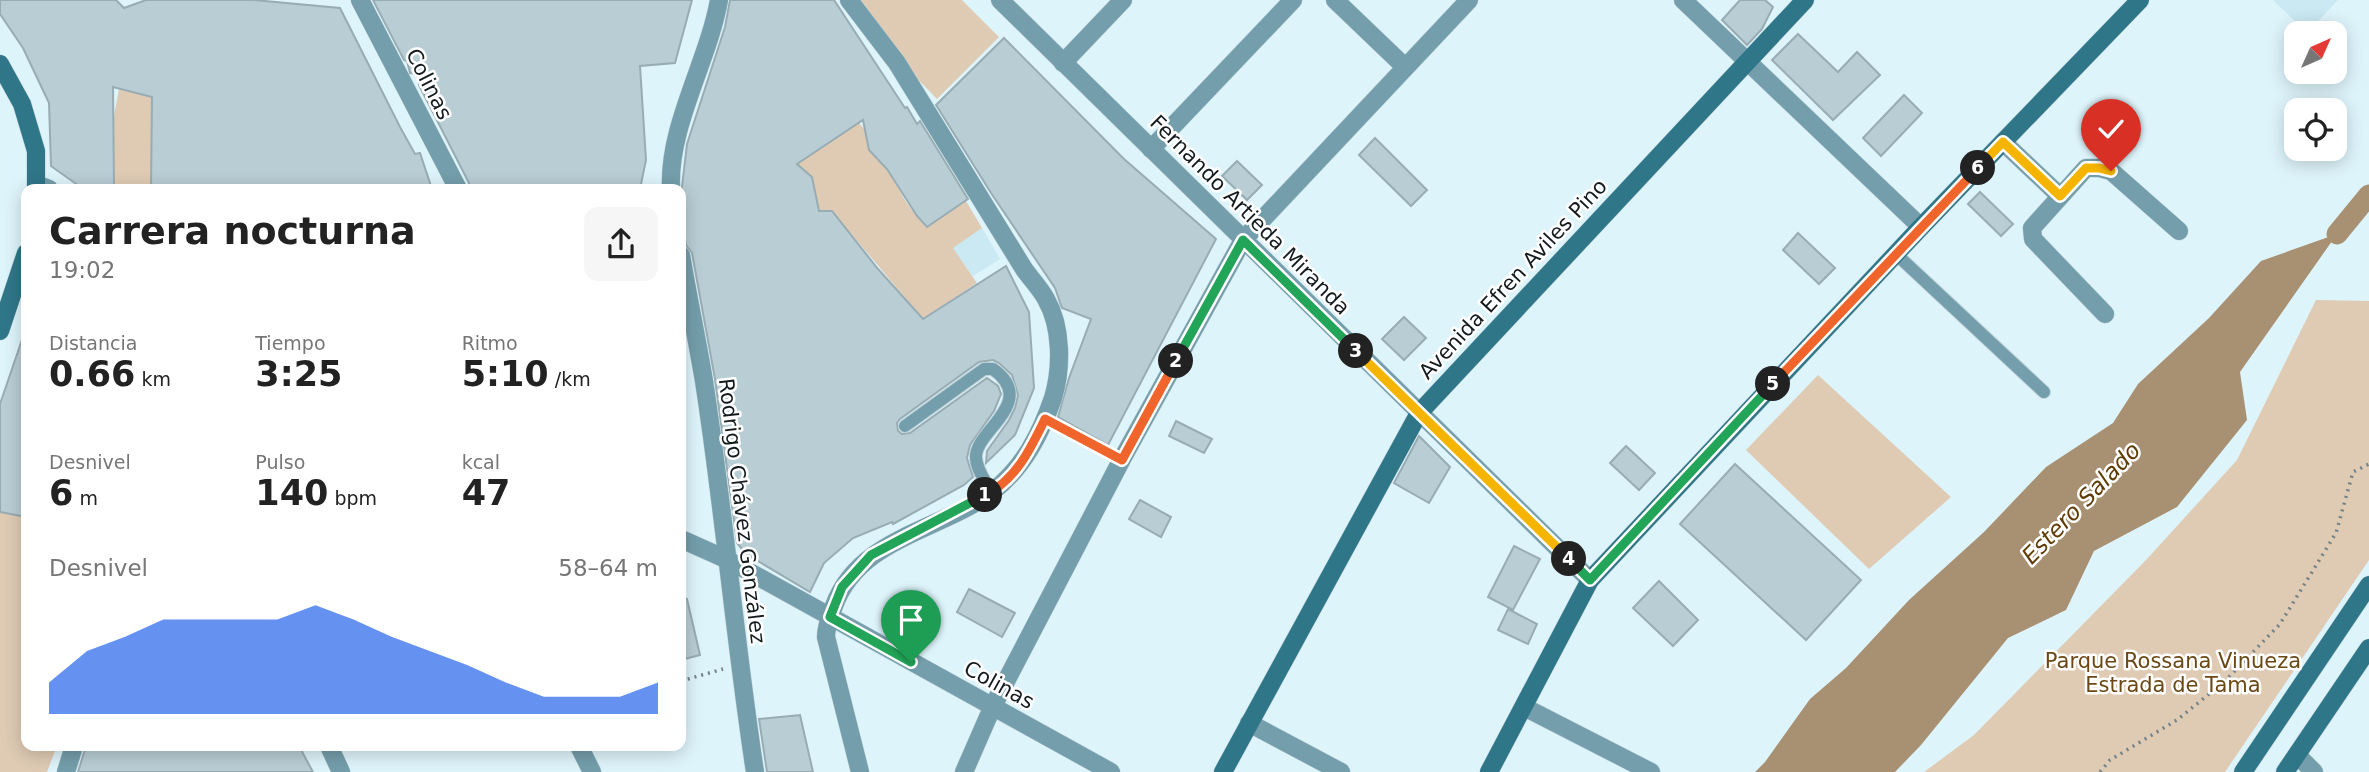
<!DOCTYPE html>
<html lang="es">
<head>
<meta charset="utf-8">
<style>
  body { margin:0; font-family:"DejaVu Sans",sans-serif; background:#f6f6f6; color:#222; height:100vh; display:flex; flex-direction:column; font-size:26px; white-space:nowrap }
  * { box-sizing:border-box; margin:0 }
  p { font-size:23px; color:#767676 }
  .icon { flex:none; width:38px; height:38px; fill:none; stroke:currentColor; stroke-width:2; stroke-linecap:round; stroke-linejoin:round }
  .map { position:relative; flex:1; overflow:hidden }
  .sheet { position:absolute; left:21px; top:184px; width:665px; height:567px; display:flex; flex-direction:column; background:#fff; border-radius:14px; box-shadow:0 4px 18px #0003 }
  .sheet>* { flex:none }
  .needle { width:46px; rotate:45deg }
  .buttons { position:absolute; left:2284px; top:21px; display:grid; gap:14px }
  .buttons a { display:grid; place-items:center; width:63px; height:63px; border-radius:14px; background:#fff; box-shadow:0 4px 18px #0003; font-size:35px }
  .pin { position:absolute; display:grid; place-items:center; width:60px; height:60px; color:#fff; margin:-72px -30px; border-radius:50% 50% 50% 0; rotate:-45deg; box-shadow:0 0 7px #0007 }
  .pin .icon { rotate:45deg }
  .km { position:absolute; width:35px; height:35px; margin:-18px; border-radius:50%; background:#222; color:#fff; font-size:19px; line-height:35px; text-align:center }
  .round { display:grid; place-items:center; flex:none; width:74px; height:74px; border-radius:14px; background:#f6f6f6 }
  .headline { display:flex; align-items:center; justify-content:space-between; height:119px; padding:0 28px }
  h1 { font-size:38px; font-weight:800; line-height:52px }
  .metrics { display:grid; grid-template-columns:repeat(3,1fr); gap:10px; height:119px; padding:7px 28px }
  .metrics div { display:grid; align-content:center }
  .metrics b { font-size:35px; font-weight:800 }
  .metrics small { font-size:19px; font-weight:400 }
  .metrics p { font-size:19px }
  .chart { height:196px; padding:14px 28px }
  .chart p { display:flex; justify-content:space-between }
  .chart svg { width:100%; height:126px; margin-top:7px; fill:#2563eb; opacity:.7 }
  .map>svg:first-child { display:block }
  .built { fill:#cae9f3 }
  .green { fill:#dfcbb4 }
  .water { fill:#a89073 }
  .lines { fill:none; stroke-linecap:round; stroke-linejoin:round }
  .canal { stroke:#a89073; stroke-width:21 }
  .building { fill:#b8cdd4; stroke:#98acb3; stroke-width:2 }
  .lane-casing { stroke:#bed1d8; stroke-width:14 }
  .street-casing { stroke:#bed1d8; stroke-width:19 }
  .secondary-casing { stroke:#bed1d8; stroke-width:19 }
  .path { stroke:#738287; stroke-width:3.5; stroke-dasharray:2 5; stroke-linecap:butt }
  .lane { stroke:#749eab; stroke-width:12 }
  .street { stroke:#749eab; stroke-width:18 }
  .secondary { stroke:#307689; stroke-width:18 }
  .split-1-casing { stroke:#fff; stroke-width:14 }
  .split-2-casing { stroke:#fff; stroke-width:14 }
  .split-3-casing { stroke:#fff; stroke-width:14 }
  .split-4-casing { stroke:#fff; stroke-width:14 }
  .split-5-casing { stroke:#fff; stroke-width:14 }
  .split-6-casing { stroke:#fff; stroke-width:14 }
  .split-7-casing { stroke:#fff; stroke-width:14 }
  .split-1 { stroke:#22a559; stroke-width:9 }
  .split-2 { stroke:#f0652b; stroke-width:9 }
  .split-3 { stroke:#22a559; stroke-width:9 }
  .split-4 { stroke:#f5b400; stroke-width:9 }
  .split-5 { stroke:#22a559; stroke-width:9 }
  .split-6 { stroke:#f0652b; stroke-width:9 }
  .split-7 { stroke:#f5b400; stroke-width:9 }
  .labels { text-anchor:middle; dominant-baseline:central; stroke-width:5; stroke-linejoin:round; paint-order:stroke }
  .street-label { font-size:21px; fill:#131b1e; stroke:#fff }
  .park-label { font-size:21px; fill:#6b4815; stroke:#fff }
  .water-label { font-size:23px; font-style:italic; fill:#5f3c05; stroke:#fff }
</style>
</head>
<body>
<div class="map">
<svg width="2369" height="772" viewBox="0 0 2369 772">
  <rect width="100%" height="100%" fill="#def4fb"/>
  <g class="built">
    <path d="M2273 0H2338L2307 33Z"/>
    <path d="M982 228 1000 259 973 276 952 248Z"/>
  </g>
  <g class="green">
    <path d="M855 0H962L999 37 937 99 903 64Z"/>
    <path d="M119 89 152 96 154 110 152 189H114L113 121Z"/>
    <path d="M859 123 866 131 870 150 895 175C897 193 914 214 927 227L966 201 982 228 953 248 977 283 923 319 832 211H819L812 177 797 164Z"/>
    <path d="M2316 300 2369 301V560L2225 772H1924L1974 735 2147 559 2237 460Z"/>
    <path d="M1818 375 1951 497 1869 569 1746 450Z"/>
    <path d="M0 512 26 517V746H57L47 772H0Z"/>
  </g>
  <path class="water" d="M2337 234 2240 372 2247 420 2177 507 2094 551 2066 610 2008 638 1921 745 1895 772H1755L1765 762 1810 699 1846 668 1909 600 1984 532 2046 467 2113 423 2138 384 2209 318 2261 261Z"/>
  <g class="lines">
    <path class="canal" d="M2337 234 2369 195"/>
  </g>
  <g class="building">
    <path d="M0 0H116L124 8 146 0H254L340 8 400 127 415 154 420 153 432 189H151L152 97 113 87 114 189H85L79 186 51 166 49 103 23 48 0 14Z"/>
    <path d="M373 0H692L675 63 640 66 646 160 640 189H472L419 85 420 74 410 73 407 61 404 60Z"/>
    <path d="M730 0H834L905 108 907 107 917 124 920 121 968 199 927 227 917 216 887 169 869 150 863 120 797 164 812 177 819 211H832L878 269 923 319 1006 266 1029 312 1034 388 1015 435 986 463 987 451 1009 420 1015 408 1018 395 1012 375 999 363 993 360 979 362 900 419 897 423 898 431 902 434 910 433 987 378 998 386 1001 394 994 411 970 445 967 458 973 477 964 485 893 524 892 522 853 538 824 563 810 592 746 554 737 543 715 379 692 253 686 245 684 234 681 195 687 144 725 27Z"/>
    <path d="M1740 0H1765L1773 7 1762 29 1747 45 1722 20Z"/>
    <path d="M1798 34 1838 72 1857 52 1880 75 1833 120 1772 60Z"/>
    <path d="M1004 38 1124 159 1216 239 1108 445 1058 417 1069 378 1091 319 1062 308 1055 288 991 193 936 105Z"/>
    <path d="M1904 95 1922 113 1881 156 1863 138Z"/>
    <path d="M1375 138 1427 190 1411 206 1359 155Z"/>
    <path d="M1237 161 1262 185 1247 200 1222 176Z"/>
    <path d="M1980 192 2013 224 2001 236 1968 204Z"/>
    <path d="M1798 233 1835 268 1819 284 1783 250Z"/>
    <path d="M1404 317 1426 338 1404 360 1382 339Z"/>
    <path d="M24 334H26V517L0 512V404Z"/>
    <path d="M1176 421 1212 439 1204 453 1169 436Z"/>
    <path d="M1419 436 1450 467 1429 503 1394 483Z"/>
    <path d="M1626 446 1655 473 1639 490 1610 463Z"/>
    <path d="M1735 464 1861 580 1806 640 1680 524Z"/>
    <path d="M1140 500 1171 517 1161 537 1129 519Z"/>
    <path d="M1514 546 1540 559 1513 610 1488 597Z"/>
    <path d="M1659 581 1698 620 1673 646 1633 608Z"/>
    <path d="M969 589 1015 613 1002 637 957 612Z"/>
    <path d="M687 599 700 655 681 660V600Z"/>
    <path d="M1508 609 1537 624 1528 644 1498 630Z"/>
    <path d="M800 715 813 772H767L759 719Z"/>
    <path d="M86 746H299L313 772H78Z"/>
  </g>
  <g class="lines">
    <g class="lane-casing">
      <g id="lane">
        <path d="M1896 254 2044 392"/>
        <path d="M905 426 984 369H993C1039 402 975 431 976 457 976 469 986 482 991 492"/>
      </g>
    </g>
    <g class="street-casing">
      <g id="street">
        <path d="M360 0 458 189"/>
        <path d="M849 0 897 63 1024 269C1031 279 1040 288 1046 299 1062 327 1062 368 1053 398 1041 433 1024 467 993 491 941 531 859 537 834 606 830 617 826 626 826 637L860 772"/>
        <path d="M1000 0 1590 580"/>
        <path d="M1335 0 1405 67"/>
        <path d="M1683 0 1921 227"/>
        <path d="M1063 63 1123 0"/>
        <path d="M2003 142 2060 196"/>
        <path d="M1151 149 1293 0"/>
        <path d="M36 184 49 189"/>
        <path d="M671 189C668 126 708 62 719 0"/>
        <path d="M681 255C688 297 697 339 704 381 724 511 735 642 755 772"/>
        <path d="M2105 314 2033 239 2032 228 2086 168H2099L2111 171 2179 231"/>
        <path d="M681 539 728 560 1111 772"/>
        <path d="M1524 707 1651 772"/>
        <path d="M1249 723 1341 772"/>
        <path d="M329 746 341 772"/>
        <path d="M579 746 592 772"/>
        <path d="M2297 755 2314 772"/>
        <path d="M66 772 74 746"/>
        <path d="M964 772 992 708 1122 459 1243 240 1469 0"/>
      </g>
    </g>
    <g class="secondary-casing">
      <g id="secondary">
        <path d="M0 64 22 104 36 151V189"/>
        <path d="M0 331 26 253"/>
        <path d="M1223 772 1419 413 1805 0"/>
        <path d="M1489 772 1590 580 1921 227 2140 0"/>
        <path d="M2243 772 2369 585"/>
        <path d="M2285 772 2369 648"/>
      </g>
    </g>
    <g class="path">
      <path d="M1062 428 1107 452"/>
      <path d="M681 681 723 669"/>
      <path d="M2100 772 2110 760 2177 720 2224 682 2280 624 2336 533 2353 472 2369 464"/>
    </g>
    <use href="#lane" class="lane"/>
    <use href="#street" class="street"/>
    <use href="#secondary" class="secondary"/>
  </g>
  <g class="lines">
    <g class="split-1-casing">
      <path id="split-1" d="M911 662 830 617 842 587 871 555 985 495"/>
    </g>
    <g class="split-2-casing">
      <path id="split-2" d="M985 495C1016 480 1031 448 1045 419L1122 460 1176 361"/>
    </g>
    <g class="split-3-casing">
      <path id="split-3" d="M1176 361 1243 240 1356 351"/>
    </g>
    <g class="split-4-casing">
      <path id="split-4" d="M1356 351 1569 559"/>
    </g>
    <g class="split-5-casing">
      <path id="split-5" d="M1569 559 1590 580 1773 384"/>
    </g>
    <g class="split-6-casing">
      <path id="split-6" d="M1773 384 1978 168"/>
    </g>
    <g class="split-7-casing">
      <path id="split-7" d="M1978 168 2003 142 2060 196 2086 168H2099L2111 171"/>
    </g>
    <use href="#split-1" class="split-1"/>
    <use href="#split-2" class="split-2"/>
    <use href="#split-3" class="split-3"/>
    <use href="#split-4" class="split-4"/>
    <use href="#split-5" class="split-5"/>
    <use href="#split-6" class="split-6"/>
    <use href="#split-7" class="split-7"/>
  </g>
  <g class="labels">
    <g class="street-label">
      <text transform="translate(429 84) rotate(63)">Colinas</text>
      <text transform="translate(1250 215) rotate(45)">Fernando Artieda Miranda</text>
      <text transform="translate(1513 279) rotate(-47)">Avenida Efren Aviles Pino</text>
      <text transform="translate(742 511) rotate(83)">Rodrigo Chávez González</text>
      <text transform="translate(999 685) rotate(29)">Colinas</text>
    </g>
    <g class="park-label">
      <text x="2173" y="661">Parque Rossana Vinueza<tspan x="2173" dy="24">Estrada de Tama</tspan></text>
    </g>
    <g class="water-label">
      <text transform="translate(2081 503) rotate(-46)">Estero Salado</text>
    </g>
  </g>
</svg>
<div class="buttons">
<a><svg class="needle" viewBox="-14 -14 28 28"><path d="M0-13l5 13h-10z" fill="#e53935"/><path d="M0 13l5-13h-10z" fill="#767676"/></svg></a>
<a><svg class="icon" aria-label="locate" viewBox="0 0 24 24"><circle cx="12" cy="12" r="6"/><path d="M12 2v4M12 18v4M2 12h4M18 12h4"/></svg></a>
</div>
<div class="pin" style="left:911px;top:662px;background:#1e9e55"><svg class="icon" aria-label="arrive" viewBox="0 0 24 24"><path d="M6 21V4h12l-3 4 3 4H6"/></svg></div>
<div class="pin" style="left:2111px;top:171px;background:#d93025"><svg class="icon" aria-label="check" viewBox="0 0 24 24"><path d="M5 12l5 5 9-10"/></svg></div>
<b class="km" style="left:985px;top:495px">1</b>
<b class="km" style="left:1176px;top:361px">2</b>
<b class="km" style="left:1356px;top:351px">3</b>
<b class="km" style="left:1569px;top:559px">4</b>
<b class="km" style="left:1773px;top:384px">5</b>
<b class="km" style="left:1978px;top:168px">6</b>
<section class="sheet">
<div class="headline"><div><h1>Carrera nocturna</h1><p>19:02</p></div><a class="round"><svg class="icon" aria-label="share" viewBox="0 0 24 24"><path d="M12 15V3M7 8l5-5 5 5M5 13v7h14v-7"/></svg></a></div>
<div class="metrics">
<div><p>Distancia</p><b>0.66<small> km</small></b></div>
<div><p>Tiempo</p><b>3:25</b></div>
<div><p>Ritmo</p><b>5:10<small> /km</small></b></div>
</div>
<div class="metrics">
<div><p>Desnivel</p><b>6<small> m</small></b></div>
<div><p>Pulso</p><b>140<small> bpm</small></b></div>
<div><p>kcal</p><b>47</b></div>
</div>
<div class="chart"><p><span>Desnivel</span>58–64 m</p>
<svg viewBox="0 0 160 44" preserveAspectRatio="none"><path d="M0 44V33L10 22L20 17L30 11L40 11L50 11L60 11L70 6L80 11L90 17L100 22L110 27L120 33L130 38L140 38L150 38L160 33V44z"/></svg>
</div>
</section>
</div>
</body>
</html>
